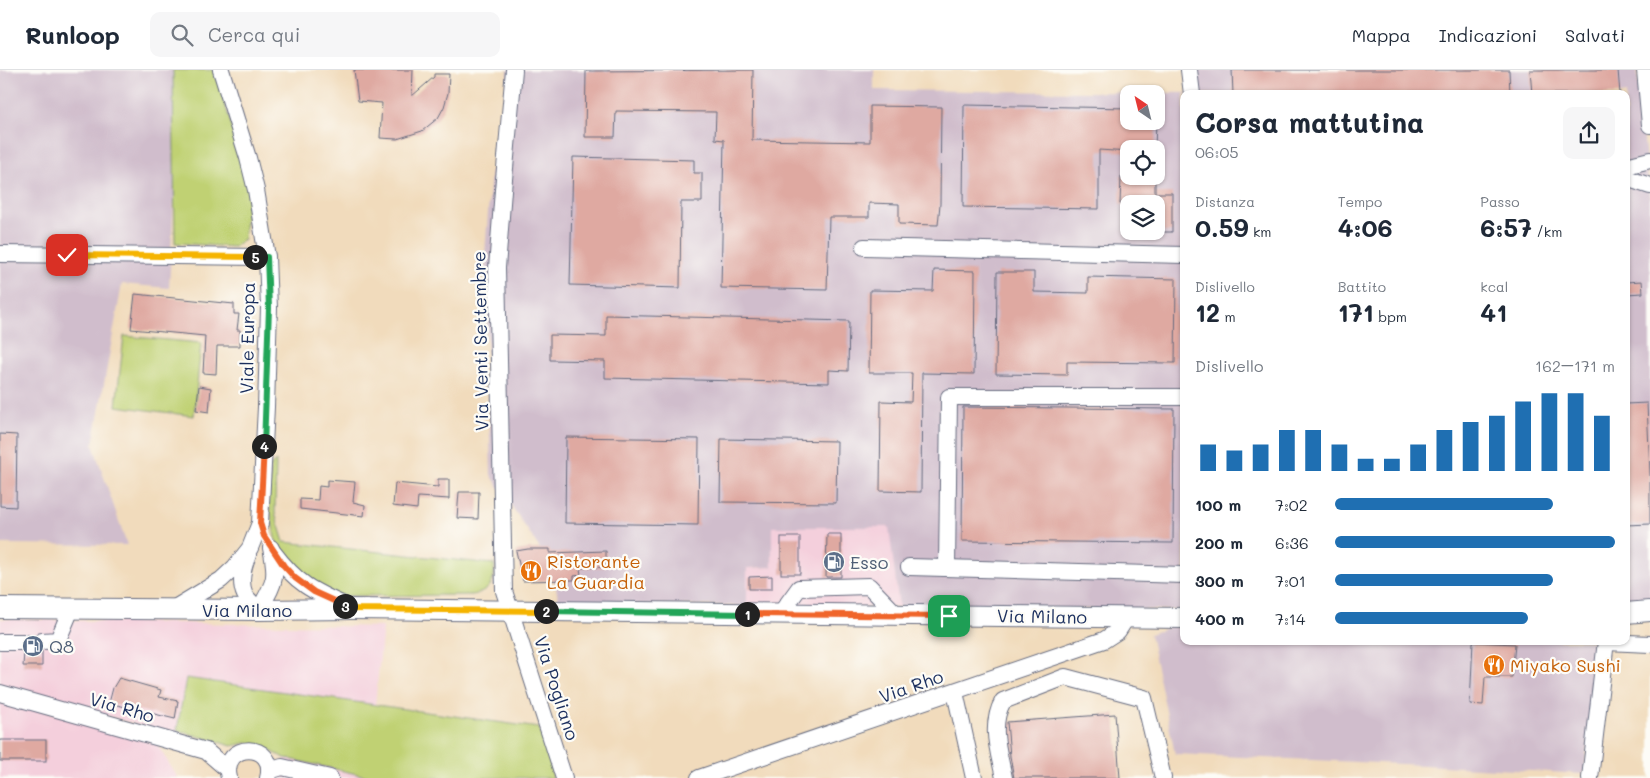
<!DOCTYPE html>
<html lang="it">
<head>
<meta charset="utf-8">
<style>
  body { margin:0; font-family:Mali,sans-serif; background:#f6f6f7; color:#1f2937; height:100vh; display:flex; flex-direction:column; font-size:19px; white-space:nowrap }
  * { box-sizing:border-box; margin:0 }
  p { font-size:16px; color:#747a83 }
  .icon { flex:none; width:28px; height:28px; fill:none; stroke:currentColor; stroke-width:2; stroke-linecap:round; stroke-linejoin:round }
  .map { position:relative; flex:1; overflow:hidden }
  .side { position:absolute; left:1180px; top:20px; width:450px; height:555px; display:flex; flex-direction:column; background:#fff; border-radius:10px; box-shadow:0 1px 4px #0004 }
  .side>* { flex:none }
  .needle { width:32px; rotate:325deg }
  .controls { position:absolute; left:1120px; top:15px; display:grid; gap:10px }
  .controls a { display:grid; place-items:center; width:45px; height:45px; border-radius:10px; background:#fff; box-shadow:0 1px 4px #0004; font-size:25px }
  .pin { position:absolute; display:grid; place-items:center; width:42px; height:42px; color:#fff; margin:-21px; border-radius:10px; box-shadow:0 2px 8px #0006 }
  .km { position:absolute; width:25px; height:25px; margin:-12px; border-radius:50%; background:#222; color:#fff; font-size:14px; line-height:25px; text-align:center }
  .round { display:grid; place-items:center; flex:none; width:52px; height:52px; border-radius:10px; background:#f6f6f7 }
  .headline { display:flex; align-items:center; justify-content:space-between; height:85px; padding:0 15px }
  h1 { font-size:28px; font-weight:800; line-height:38px }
  .stats { display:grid; grid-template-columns:repeat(3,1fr); gap:8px; height:85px; padding:5px 15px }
  .stats div { display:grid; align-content:center }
  .stats b { font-size:25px; font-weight:800 }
  .stats small { font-size:14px; font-weight:400 }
  .stats p { font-size:14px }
  .chart { height:140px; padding:10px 15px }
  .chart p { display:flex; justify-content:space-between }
  .chart svg { width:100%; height:90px; margin-top:5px; stroke:#1f6fb2; stroke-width:6 }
  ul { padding:0 15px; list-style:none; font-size:16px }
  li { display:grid; grid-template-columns:80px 60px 1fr; align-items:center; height:38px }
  li i { height:12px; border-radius:6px; background:#1f6fb2 }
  header { display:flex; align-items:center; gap:30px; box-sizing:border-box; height:70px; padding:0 25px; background:#fff; border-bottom:1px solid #e0e1e3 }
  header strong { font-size:24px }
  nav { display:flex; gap:28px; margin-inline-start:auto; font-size:18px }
  .search { width:350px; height:45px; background:#f6f6f7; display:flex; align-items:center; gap:12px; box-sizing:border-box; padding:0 18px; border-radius:10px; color:#747a83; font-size:19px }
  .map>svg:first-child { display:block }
  .built { fill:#f4cfdc }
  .industrial { fill:#d0bdcc; fill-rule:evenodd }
  .green { fill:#c0d173; stroke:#6e8068 }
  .building { fill:#dfa9a1 }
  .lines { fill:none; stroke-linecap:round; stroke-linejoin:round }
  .minor-casing { stroke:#666b7f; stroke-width:18 }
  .major-casing { stroke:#666b7f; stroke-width:22 }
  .minor { stroke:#fff; stroke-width:16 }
  .major { stroke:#fff; stroke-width:20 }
  .split-1-casing { stroke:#fff; stroke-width:10 }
  .split-2-casing { stroke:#fff; stroke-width:10 }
  .split-3-casing { stroke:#fff; stroke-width:10 }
  .split-4-casing { stroke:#fff; stroke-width:10 }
  .split-5-casing { stroke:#fff; stroke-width:10 }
  .split-6-casing { stroke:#fff; stroke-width:10 }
  .split-1 { stroke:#f0652b; stroke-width:6 }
  .split-2 { stroke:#22a559; stroke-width:6 }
  .split-3 { stroke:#f5b400; stroke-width:6 }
  .split-4 { stroke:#f0652b; stroke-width:6 }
  .split-5 { stroke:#22a559; stroke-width:6 }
  .split-6 { stroke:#f5b400; stroke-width:6 }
  .labels { text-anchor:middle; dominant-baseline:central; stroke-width:4.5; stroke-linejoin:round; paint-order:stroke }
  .street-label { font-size:18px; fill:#1b2f5e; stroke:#fdfcf7 }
  .food-label { font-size:18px; fill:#c56008; stroke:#fdfcf7; text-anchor:start }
  .service-label { font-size:18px; fill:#4e5e75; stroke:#fdfcf7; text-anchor:start }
</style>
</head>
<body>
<header>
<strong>Runloop</strong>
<div class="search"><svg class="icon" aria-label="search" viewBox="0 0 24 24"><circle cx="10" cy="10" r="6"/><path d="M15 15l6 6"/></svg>Cerca qui</div>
<nav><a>Mappa</a><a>Indicazioni</a><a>Salvati</a></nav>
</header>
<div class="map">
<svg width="1650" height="708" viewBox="0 0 1650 708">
  <rect width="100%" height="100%" fill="#fdfcf7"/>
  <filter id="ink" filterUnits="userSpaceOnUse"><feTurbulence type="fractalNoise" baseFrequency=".02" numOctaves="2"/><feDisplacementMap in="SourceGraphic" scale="10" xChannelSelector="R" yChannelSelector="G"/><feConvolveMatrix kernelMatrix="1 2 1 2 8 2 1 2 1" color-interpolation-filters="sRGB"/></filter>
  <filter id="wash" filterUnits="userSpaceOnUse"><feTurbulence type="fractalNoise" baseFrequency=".0096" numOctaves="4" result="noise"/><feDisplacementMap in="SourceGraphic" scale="20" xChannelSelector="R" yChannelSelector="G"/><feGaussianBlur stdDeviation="1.12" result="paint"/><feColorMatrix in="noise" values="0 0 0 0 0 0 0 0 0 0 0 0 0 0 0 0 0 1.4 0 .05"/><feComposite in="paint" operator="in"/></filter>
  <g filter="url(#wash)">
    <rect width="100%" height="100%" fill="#f1dbbc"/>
    <g class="built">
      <path d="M772 457H890L899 537 747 536 746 498 772 497Z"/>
      <path d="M0 549 383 557 375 635 186 608 176 666 0 615Z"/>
      <path d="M0 627 157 674 178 708H0Z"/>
      <path d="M285 688 375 708H279Z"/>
    </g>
    <g class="industrial">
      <path d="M0 0H181L169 218 122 214 93 375 127 475 0 474Z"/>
      <path d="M508 0H874V20L1194 23 1192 0H1637L1650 131V538L1626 541V24H1184V540L899 537 889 457H772V497L747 498V536L559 533 552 497 491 405 485 185 491 100 498 101ZM1129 24H1156V51H1129ZM1129 79H1156V106H1129ZM1129 134H1156V161H1129Z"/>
      <path d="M1170 557H1184V571H1598L1584 704 1424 695 1175 684 1150 564Z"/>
    </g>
    <g class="green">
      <path d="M173 0H215L249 117 244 169 234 177 175 173Z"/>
      <path d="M124 266 201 273 194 346 116 336Z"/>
      <path d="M276 391 275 443 284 472 494 494C496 512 489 523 471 525L338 526 308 512 280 480 275 468 269 433 271 395Z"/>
      <path d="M186 608 539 658 548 681 553 708H375L285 688 256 674 246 673 232 676 177 660Z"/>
    </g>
    <g id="blocks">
      <g class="building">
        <path d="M354 0H413L412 26 434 7V4H449L448 23 444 37 438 48 422 61 397 69 380 68 382 33 358 31Z"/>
        <path d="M753 0 752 70 870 72V36L941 37 940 134 938 155 899 154V134L869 133V147H829L827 220 721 218 724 70 715 69 716 42 616 41 615 67H585L586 1Z"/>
        <path d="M1232 0H1509L1510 24H1233Z"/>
        <path d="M1530 0H1618L1620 24H1532Z"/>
        <path d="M964 35 1129 38V51H1156L1155 79H1129V82L1099 80V139L963 137Z"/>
        <path d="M573 87 694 90V103H702V132H681L680 218 570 215Z"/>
        <path d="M1121 106H1155V123H1172V162H1156V134H1120Z"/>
        <path d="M934 200 975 201 974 304 922 303 921 422 880 421 881 331 911 332 912 303H869L870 220 933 221Z"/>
        <path d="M997 202H1034V222L1088 223V207L1176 209 1175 293 1067 292V305L996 304Z"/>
        <path d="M1642 211 1643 223 1626 224V212Z"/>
        <path d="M135 224 234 234V244H239L237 260H240V276H217L216 304 203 303 205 266 131 259Z"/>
        <path d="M606 245 849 251 848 301 829 300V313L605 308V291L550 290V265L606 266Z"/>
        <path d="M199 316 211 318 209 342 196 340Z"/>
        <path d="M1647 333 1650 405V454L1626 455V334Z"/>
        <path d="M963 337 1174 339 1173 473 962 471Z"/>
        <path d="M0 364 17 365 16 437 0 436Z"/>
        <path d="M566 367 699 369 698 455 565 453Z"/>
        <path d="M721 369 837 371 836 433 720 432Z"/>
        <path d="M438 409H449V429L418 427 417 439 393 436 395 413 438 417Z"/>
        <path d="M327 410 355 412 353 432 365 435 364 446 300 439V429L318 430 319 416 327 417Z"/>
        <path d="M459 422H479L478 449 457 448Z"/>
        <path d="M827 464H841V507H826Z"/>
        <rect x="781" y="467" width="19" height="37"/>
        <path d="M528 479H550V483L606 481V497L580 498 581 505 574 506V510L523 511 516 481Z"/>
        <path d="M772 506V519H749V507Z"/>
        <path d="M1473 572 1515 574 1512 607H1485L1483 635 1470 634Z"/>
        <path d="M33 575 37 580 42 581V596H23L24 582 29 580Z"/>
        <path d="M119 608 161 620 159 627 178 631 175 649 109 633 113 618Z"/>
        <path d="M1115 644 1120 708H1014L1010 686 1007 652Z"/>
        <rect x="0" y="670" width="46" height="21"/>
      </g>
    </g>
  </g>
  <g filter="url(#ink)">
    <use href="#blocks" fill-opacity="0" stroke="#666b7f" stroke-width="1"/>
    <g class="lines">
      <g class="minor-casing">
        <g id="minor">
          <path d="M514 0 503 120 497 198 504 521 564 708"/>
          <path d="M1189 0 1192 24"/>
          <path d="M1645 0 1650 55"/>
          <path d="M1626 96 1650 90"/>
          <path d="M1626 108 1650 116"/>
          <path d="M864 177 1184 185"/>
          <path d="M0 184 267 187"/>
          <path d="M273 482C297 514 312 521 348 537"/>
          <path d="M248 485C243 497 239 512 245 525 248 530 255 536 259 540 274 513 278 510 271 478"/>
          <path d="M909 497 1184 505"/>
          <path d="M947 498 949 327H1184"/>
          <path d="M173 539 221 510 235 497 250 478 260 453 266 337 269 238 267 187 256 120 248 88 221 0"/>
          <path d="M780 544 799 518 869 516 897 545"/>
          <path d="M42 571 58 570 71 539"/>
          <path d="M0 572H24"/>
          <path d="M1606 572 1650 574"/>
          <path d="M955 622 974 708"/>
          <path d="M0 623 206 681 228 700"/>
          <path d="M269 701 282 697 330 708"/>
          <path d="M229 708C220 671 278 671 268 708"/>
          <path d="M699 708 1104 570 1118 561 1127 547"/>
          <path d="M1004 708C999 682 989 656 1003 631L1065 607 1144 628 1163 708"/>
          <path d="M1590 708 1606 571"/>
        </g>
      </g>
      <g class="major-casing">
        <g id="major">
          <path d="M0 538 259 540 352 539 1184 548"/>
          <path d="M1626 543 1650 541"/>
        </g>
      </g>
      <use href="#minor" class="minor"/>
      <use href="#major" class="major"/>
    </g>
  </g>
  <g class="lines" filter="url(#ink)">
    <g class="split-1-casing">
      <path id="split-1" d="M747 544 949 546"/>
    </g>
    <g class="split-2-casing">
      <path id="split-2" d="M546 541 747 544"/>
    </g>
    <g class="split-3-casing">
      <path id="split-3" d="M345 536 352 539 546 541"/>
    </g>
    <g class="split-4-casing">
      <path id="split-4" d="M264 376 260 453 264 466 284 496 295 508 314 522 345 536"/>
    </g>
    <g class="split-5-casing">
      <path id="split-5" d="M255 187H267L269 238 264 376"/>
    </g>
    <g class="split-6-casing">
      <path id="split-6" d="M67 185 255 187"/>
    </g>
    <use href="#split-1" class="split-1"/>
    <use href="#split-2" class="split-2"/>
    <use href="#split-3" class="split-3"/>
    <use href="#split-4" class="split-4"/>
    <use href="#split-5" class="split-5"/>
    <use href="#split-6" class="split-6"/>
  </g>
  <defs>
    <g id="fuel-disc" transform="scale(1.125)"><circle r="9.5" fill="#5c6f8a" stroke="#fdfcf7"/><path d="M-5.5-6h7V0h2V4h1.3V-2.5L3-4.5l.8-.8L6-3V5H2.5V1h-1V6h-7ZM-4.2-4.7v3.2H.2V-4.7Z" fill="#fff"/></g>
    <g id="restaurant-disc" transform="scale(1.125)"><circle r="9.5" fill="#e8710a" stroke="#fdfcf7"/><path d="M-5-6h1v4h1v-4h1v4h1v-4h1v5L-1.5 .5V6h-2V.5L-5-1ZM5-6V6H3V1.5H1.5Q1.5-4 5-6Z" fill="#fff"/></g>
  </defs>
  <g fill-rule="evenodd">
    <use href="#fuel-disc" x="834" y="492"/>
    <use href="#restaurant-disc" x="531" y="501"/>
    <use href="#fuel-disc" x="33" y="576"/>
    <use href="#restaurant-disc" x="1494" y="595"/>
  </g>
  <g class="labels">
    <g class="street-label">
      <text transform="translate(247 268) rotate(-89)">Viale Europa</text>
      <text transform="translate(480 271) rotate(-91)">Via Venti Settembre</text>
      <text x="247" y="540">Via Milano</text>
      <text transform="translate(1042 546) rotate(1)">Via Milano</text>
      <text transform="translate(911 616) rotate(-19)">Via Rho</text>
      <text transform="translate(557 618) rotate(72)">Via Pogliano</text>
      <text transform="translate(122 637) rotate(16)">Via Rho</text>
    </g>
    <g class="food-label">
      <text x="547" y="491">Ristorante<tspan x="547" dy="21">La Guardia</tspan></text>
      <text x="1510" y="595">Miyako Sushi</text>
    </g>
    <g class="service-label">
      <text x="850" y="492">Esso</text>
      <text x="49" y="576">Q8</text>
    </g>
  </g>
</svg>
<div class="controls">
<a><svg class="needle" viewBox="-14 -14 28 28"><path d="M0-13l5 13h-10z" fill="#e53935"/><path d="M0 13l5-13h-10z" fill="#747a83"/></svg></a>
<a><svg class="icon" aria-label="locate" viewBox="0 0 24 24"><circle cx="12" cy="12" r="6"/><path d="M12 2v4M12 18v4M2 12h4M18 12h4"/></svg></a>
<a><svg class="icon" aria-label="layers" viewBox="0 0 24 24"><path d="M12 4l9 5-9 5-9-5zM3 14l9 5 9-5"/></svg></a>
</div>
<div class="pin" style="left:949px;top:546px;background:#1e9e55"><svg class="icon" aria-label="arrive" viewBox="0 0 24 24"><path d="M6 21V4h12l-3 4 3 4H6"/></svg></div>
<div class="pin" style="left:67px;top:185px;background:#d93025"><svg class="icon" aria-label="check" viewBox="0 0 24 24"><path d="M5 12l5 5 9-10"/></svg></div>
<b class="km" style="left:747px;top:544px">1</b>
<b class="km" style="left:546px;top:541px">2</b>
<b class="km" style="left:345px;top:536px">3</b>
<b class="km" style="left:264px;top:376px">4</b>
<b class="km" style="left:255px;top:187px">5</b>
<section class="side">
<div class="headline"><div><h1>Corsa mattutina</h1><p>06:05</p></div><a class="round"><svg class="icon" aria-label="share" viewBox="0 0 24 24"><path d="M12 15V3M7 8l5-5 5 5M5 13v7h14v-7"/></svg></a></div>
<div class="stats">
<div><p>Distanza</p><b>0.59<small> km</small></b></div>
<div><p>Tempo</p><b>4:06</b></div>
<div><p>Passo</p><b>6:57<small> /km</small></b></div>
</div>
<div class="stats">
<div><p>Dislivello</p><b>12<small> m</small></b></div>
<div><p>Battito</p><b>171<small> bpm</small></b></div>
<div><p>kcal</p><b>41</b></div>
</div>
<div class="chart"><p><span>Dislivello</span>162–171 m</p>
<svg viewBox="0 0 160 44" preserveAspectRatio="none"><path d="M5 44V31M15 44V34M25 44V31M35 44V24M45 44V24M55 44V31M65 44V38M75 44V38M85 44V31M95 44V24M105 44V20M115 44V17M125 44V10M135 44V6M145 44V6M155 44V17"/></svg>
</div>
<ul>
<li><b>100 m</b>7:02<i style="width:78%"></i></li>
<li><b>200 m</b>6:36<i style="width:100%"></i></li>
<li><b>300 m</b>7:01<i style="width:78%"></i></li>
<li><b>400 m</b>7:14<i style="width:69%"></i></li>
</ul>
</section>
</div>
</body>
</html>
